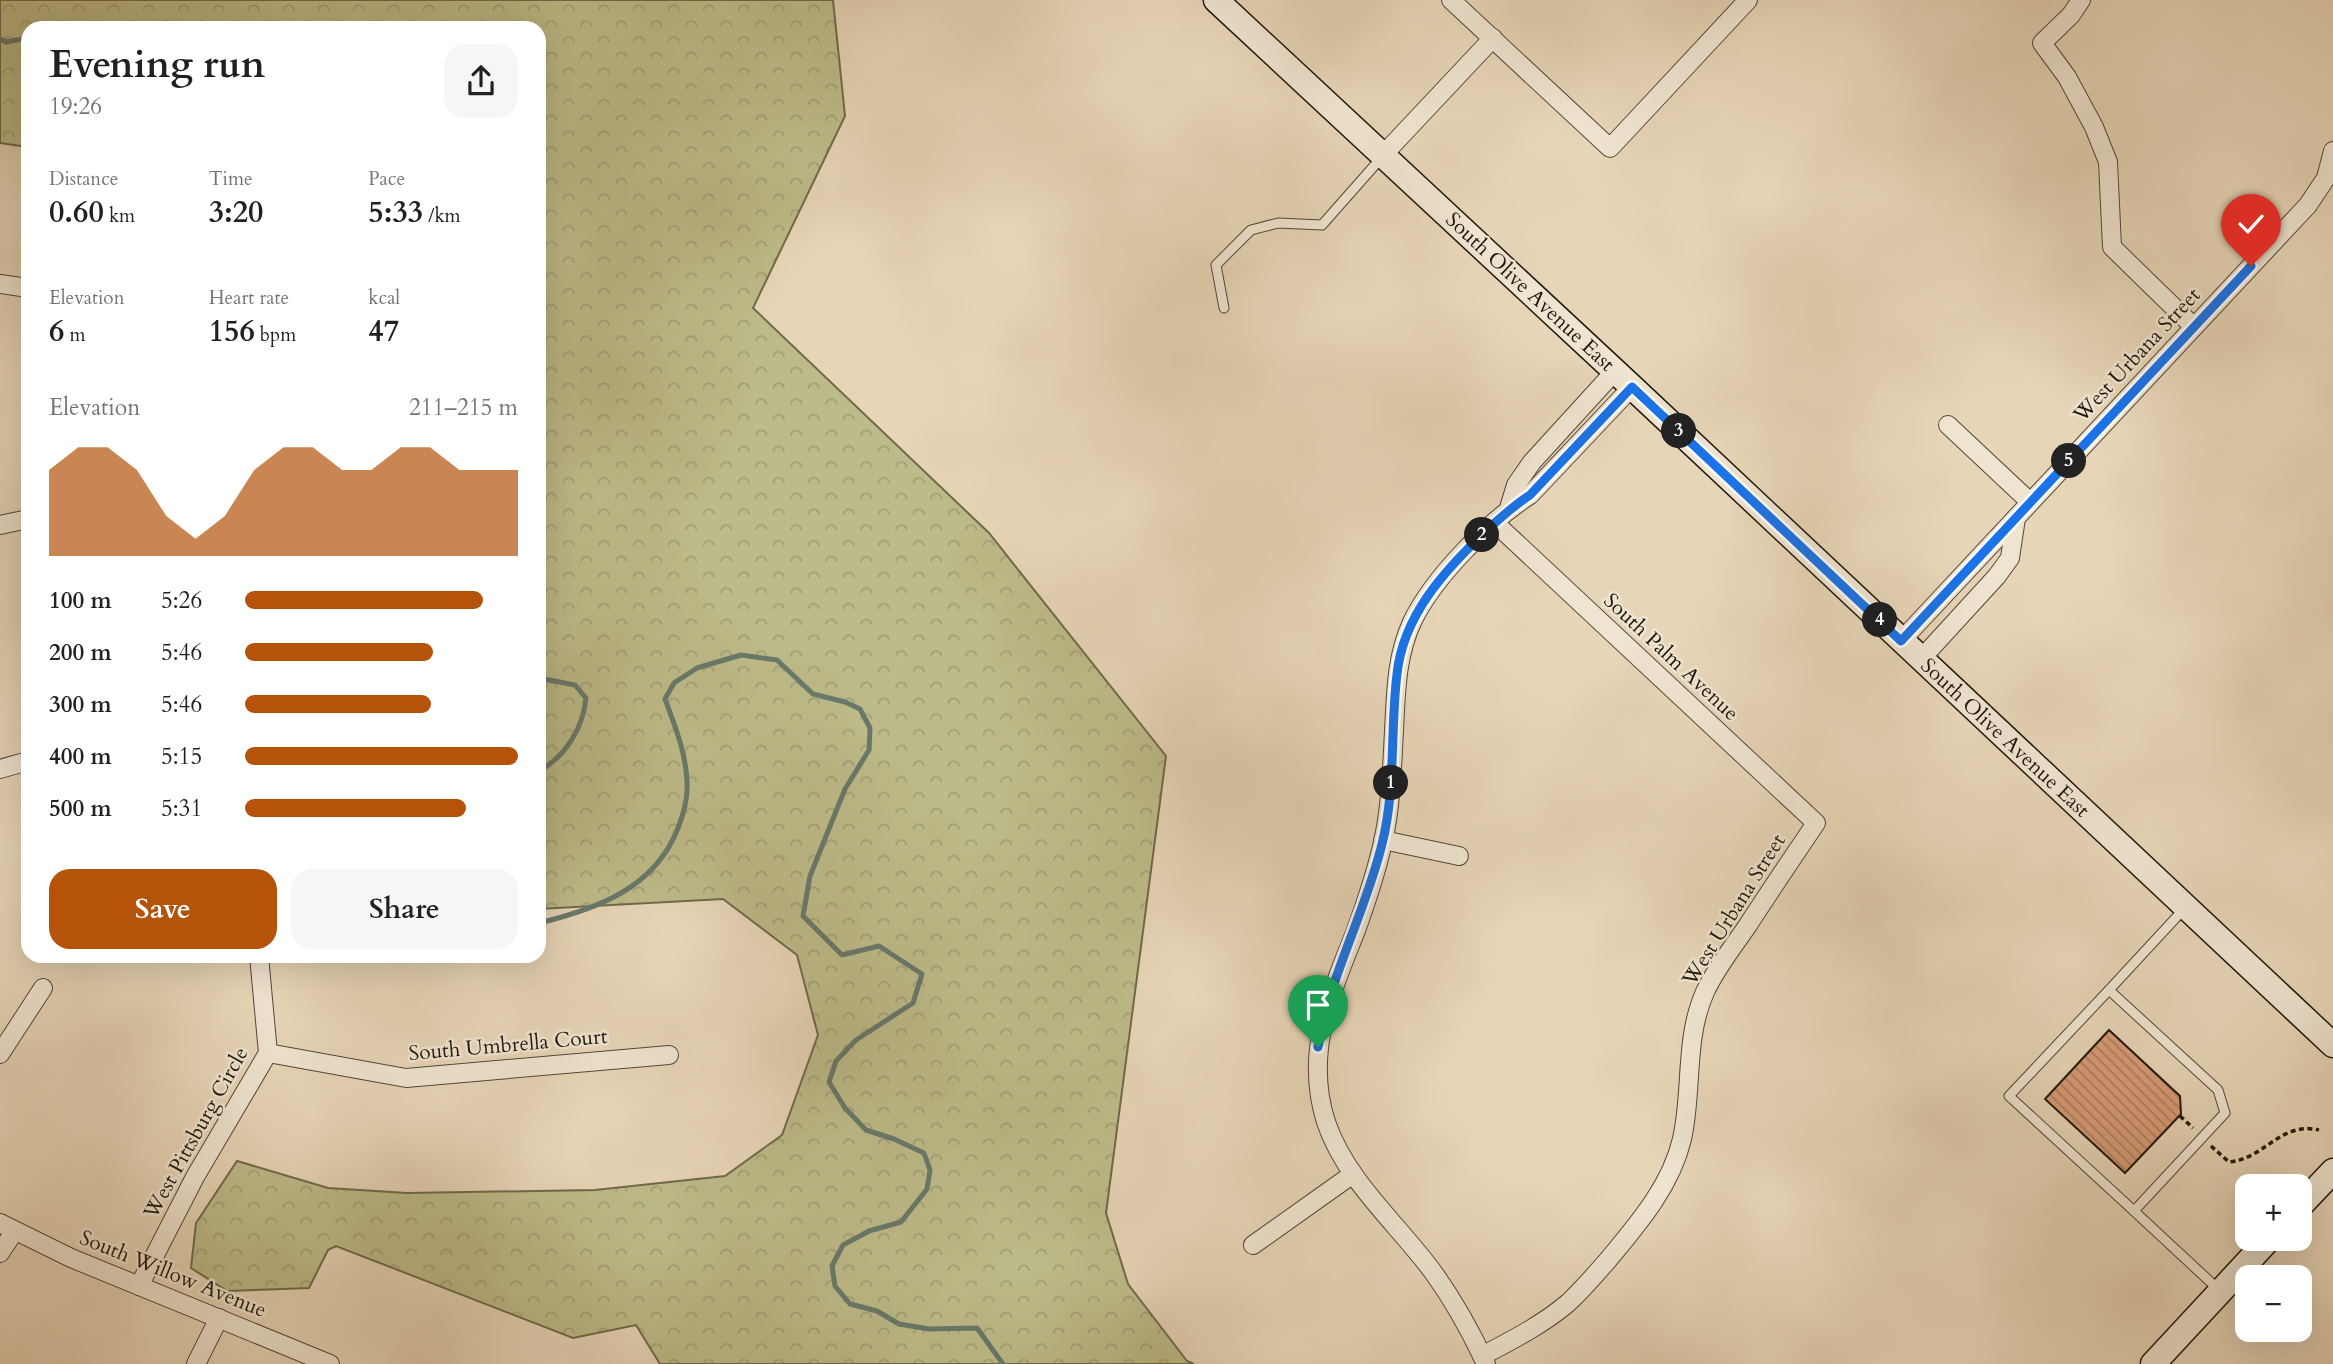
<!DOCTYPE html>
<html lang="en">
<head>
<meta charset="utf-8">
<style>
  body { margin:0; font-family:Cardo,serif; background:#f6f6f6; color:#202124; height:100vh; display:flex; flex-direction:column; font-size:26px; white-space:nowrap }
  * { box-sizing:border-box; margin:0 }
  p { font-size:23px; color:#757577 }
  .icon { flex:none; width:38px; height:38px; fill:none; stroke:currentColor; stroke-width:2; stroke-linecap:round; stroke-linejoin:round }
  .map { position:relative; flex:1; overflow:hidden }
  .side { position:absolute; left:21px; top:21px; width:525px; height:942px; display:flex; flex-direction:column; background:#fff; border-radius:21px; box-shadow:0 7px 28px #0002 }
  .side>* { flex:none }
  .fabs { position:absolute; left:2235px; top:1174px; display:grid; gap:14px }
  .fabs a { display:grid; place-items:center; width:77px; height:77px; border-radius:14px; background:#fff; box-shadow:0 7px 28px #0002; font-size:35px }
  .pin { position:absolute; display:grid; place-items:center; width:60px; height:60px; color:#fff; margin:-72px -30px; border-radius:50% 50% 50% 0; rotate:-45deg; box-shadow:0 0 7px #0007 }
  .pin .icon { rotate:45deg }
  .km { position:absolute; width:35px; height:35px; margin:-18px; border-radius:50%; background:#222; color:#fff; font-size:19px; line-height:35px; text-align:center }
  .round { display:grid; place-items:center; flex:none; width:74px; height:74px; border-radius:21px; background:#f6f6f6 }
  .headline { display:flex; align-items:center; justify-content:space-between; height:119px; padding:0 28px }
  h1 { font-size:38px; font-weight:600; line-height:52px }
  .figures { display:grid; grid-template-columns:repeat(3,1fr); gap:10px; height:119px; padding:7px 28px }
  .figures div { display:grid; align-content:center }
  .figures b { font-size:30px; font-weight:600 }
  .figures small { font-size:19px; font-weight:400 }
  .figures p { font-size:19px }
  .chart { height:196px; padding:14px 28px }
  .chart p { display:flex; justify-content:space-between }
  .chart svg { width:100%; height:126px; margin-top:7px; fill:#b45309; opacity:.7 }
  .cta { display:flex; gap:14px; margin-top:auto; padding:14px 28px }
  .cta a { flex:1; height:80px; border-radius:21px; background:#b45309; color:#fff; font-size:28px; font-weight:600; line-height:80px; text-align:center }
  .cta a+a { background:#f6f6f6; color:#202124 }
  ul { padding:0 28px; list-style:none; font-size:23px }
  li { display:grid; grid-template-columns:112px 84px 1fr; align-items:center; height:52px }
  li i { height:18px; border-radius:9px; background:#b45309 }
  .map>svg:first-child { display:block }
  .forest { fill:url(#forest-crowns); stroke:#6e6a4b; stroke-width:2 }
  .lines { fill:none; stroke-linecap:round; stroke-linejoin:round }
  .stream { stroke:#68796b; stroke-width:5 }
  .building { fill:url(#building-back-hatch); stroke:#20180d; stroke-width:2 }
  .lane-casing { stroke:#524738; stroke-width:11 }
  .street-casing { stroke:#524738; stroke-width:20 }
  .secondary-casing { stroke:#20180d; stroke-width:27 }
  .path { stroke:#20180d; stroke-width:3.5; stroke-dasharray:5 3.5; stroke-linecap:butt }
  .lane { stroke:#efe4d0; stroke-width:9 }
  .street { stroke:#efe4d0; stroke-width:18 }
  .secondary { stroke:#efe4d0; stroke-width:24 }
  .route-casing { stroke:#fff; stroke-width:14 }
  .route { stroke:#1a73e8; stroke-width:9 }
  .labels { text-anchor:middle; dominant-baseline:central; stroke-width:5; stroke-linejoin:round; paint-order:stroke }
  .street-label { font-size:21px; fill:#20180d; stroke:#efe4d0 }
</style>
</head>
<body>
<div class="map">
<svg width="2333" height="1364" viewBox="0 0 2333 1364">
  <defs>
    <pattern id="forest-crowns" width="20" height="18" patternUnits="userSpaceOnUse" patternTransform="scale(1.75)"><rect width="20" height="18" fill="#bdbb89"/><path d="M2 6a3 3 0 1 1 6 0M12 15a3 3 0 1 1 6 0" fill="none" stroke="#a2a075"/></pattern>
    <pattern id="building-back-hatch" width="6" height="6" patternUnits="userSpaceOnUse" patternTransform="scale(1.75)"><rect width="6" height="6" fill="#d79c76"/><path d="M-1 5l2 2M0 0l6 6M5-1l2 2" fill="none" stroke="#ae7e5f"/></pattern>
  </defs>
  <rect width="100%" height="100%" fill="#e7d5b7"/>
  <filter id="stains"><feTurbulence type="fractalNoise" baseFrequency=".00286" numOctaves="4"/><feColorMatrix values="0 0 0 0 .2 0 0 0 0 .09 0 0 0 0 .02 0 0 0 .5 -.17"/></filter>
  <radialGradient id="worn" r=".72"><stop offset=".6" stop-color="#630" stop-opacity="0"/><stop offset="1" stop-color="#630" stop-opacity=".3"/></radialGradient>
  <path class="forest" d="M0 0H833L845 116 753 308 989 533 1166 756 1106 1213 1128 1284 1187 1361 1194 1364H660L636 1325 573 1338 336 1246 328 1250 309 1288 227 1291 191 1268 196 1223 237 1161 328 1188 407 1193 595 1190 725 1176 782 1135 818 1035 797 955 723 899 539 909V28H28V147L0 143Z"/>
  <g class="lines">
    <g class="stream">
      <path d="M0 39 6 42 28 38"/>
      <path d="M539 678 575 685 586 698C583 728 566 756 539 771"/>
      <path d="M539 923C597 909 655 888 678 828 684 813 688 798 687 782 686 753 675 726 665 699L674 683 697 668 741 655 777 660 813 694 845 702 860 709 870 728 869 750 845 789 810 876 803 916 842 955 879 946 922 974 913 1003 856 1040 836 1061 829 1082 845 1108 866 1130 894 1139 924 1153 930 1170 927 1189 901 1222 869 1231 843 1245 832 1266 835 1286 850 1304 877 1311 899 1324 929 1329 977 1328 1003 1364"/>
    </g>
  </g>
  <path class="building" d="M2109 1030 2180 1096 2181 1114 2125 1173 2045 1099Z"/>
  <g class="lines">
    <g class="lane-casing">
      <g id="lane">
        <path d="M1224 308 1216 265 1251 230 1278 223 1322 225 1382 157"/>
        <path d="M2184 909 2109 990 2218 1090 2225 1113 2134 1211 2219 1290"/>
        <path d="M2109 990 2009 1096 2134 1211"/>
      </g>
    </g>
    <g class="street-casing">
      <g id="street">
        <path d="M1451 0 1610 148 1748 0"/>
        <path d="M2081 0 2071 15 2042 43 2067 77 2094 127 2108 162 2112 247 2194 327"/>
        <path d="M1383 155 1493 38"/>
        <path d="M0 284 28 288"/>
        <path d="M1948 425 2030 502"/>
        <path d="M1509 508 1516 485 1532 462 1615 371"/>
        <path d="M0 525 28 519"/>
        <path d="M1901 641 2308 205 2326 178 2333 151"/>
        <path d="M1921 659 1997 576 2010 558 2016 518"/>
        <path d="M0 769 28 761"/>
        <path d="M1383 840 1459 856"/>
        <path d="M268 1053 406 1078 669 1055"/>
        <path d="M0 1054 43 988"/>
        <path d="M0 1223 71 1258 330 1364"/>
        <path d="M1253 1245 1353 1174"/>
        <path d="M0 1253 14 1232"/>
        <path d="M139 1286 195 1177 268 1053 259 956"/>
        <path d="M1482 1356C1512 1340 1542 1325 1568 1303 1582 1290 1595 1275 1608 1260 1638 1224 1671 1186 1682 1139 1693 1090 1684 1039 1705 992 1716 968 1733 947 1748 925 1770 891 1793 857 1816 823L1495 523"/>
        <path d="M196 1364 219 1318"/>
        <path d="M1486 1364C1471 1332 1454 1301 1433 1272 1397 1223 1346 1181 1326 1122 1304 1053 1330 996 1355 933 1366 903 1376 873 1383 842 1391 806 1392 768 1394 731 1396 693 1396 657 1412 622 1433 578 1489 521 1530 495L1632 387"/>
      </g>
    </g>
    <g class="secondary-casing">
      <g id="secondary">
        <path d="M1216 0 1632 387 2333 1045"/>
        <path d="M2300 1206 2333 1171"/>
        <path d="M2153 1364 2269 1239"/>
      </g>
    </g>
    <g class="path">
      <path d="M2180 1116 2193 1128"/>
      <path d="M2211 1146 2229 1162C2265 1159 2280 1121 2319 1130"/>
    </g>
    <use href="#lane" class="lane"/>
    <use href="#street" class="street"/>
    <use href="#secondary" class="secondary"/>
  </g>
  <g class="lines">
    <g class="route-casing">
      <path id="route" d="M1318 1047C1329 977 1365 914 1382 844 1396 789 1390 731 1397 674 1403 616 1444 571 1485 532 1500 518 1513 506 1530 495L1632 387 1901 641 2251 266"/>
    </g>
    <use href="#route" class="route"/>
  </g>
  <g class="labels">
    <g class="street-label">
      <text transform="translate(1530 292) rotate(43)">South Olive Avenue East</text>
      <text transform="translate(2137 355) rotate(-47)">West Urbana Street</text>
      <text transform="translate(1671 657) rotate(43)">South Palm Avenue</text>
      <text transform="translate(2005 738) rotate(43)">South Olive Avenue East</text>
      <text transform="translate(1734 910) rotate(-58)">West Urbana Street</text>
      <text transform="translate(508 1045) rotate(-5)">South Umbrella Court</text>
      <text transform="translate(196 1133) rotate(-61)">West Pittsburg Circle</text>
      <text transform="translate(173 1274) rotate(22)">South Willow Avenue</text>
    </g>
  </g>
  <rect width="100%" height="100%" filter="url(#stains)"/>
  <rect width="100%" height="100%" fill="url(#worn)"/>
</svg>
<div class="fabs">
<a>+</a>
<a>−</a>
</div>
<div class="pin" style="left:1318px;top:1047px;background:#1e9e55"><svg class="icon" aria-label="arrive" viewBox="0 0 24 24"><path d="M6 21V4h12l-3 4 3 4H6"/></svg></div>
<div class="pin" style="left:2251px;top:266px;background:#d93025"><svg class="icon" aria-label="check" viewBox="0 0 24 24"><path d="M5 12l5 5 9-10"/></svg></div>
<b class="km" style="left:1391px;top:783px">1</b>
<b class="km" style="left:1482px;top:535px">2</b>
<b class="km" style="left:1679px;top:431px">3</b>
<b class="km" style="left:1880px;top:620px">4</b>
<b class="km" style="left:2069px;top:461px">5</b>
<section class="side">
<div class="headline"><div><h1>Evening run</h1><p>19:26</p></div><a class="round"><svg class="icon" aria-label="share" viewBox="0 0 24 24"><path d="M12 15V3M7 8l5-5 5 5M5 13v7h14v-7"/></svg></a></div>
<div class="figures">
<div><p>Distance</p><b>0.60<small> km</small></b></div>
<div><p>Time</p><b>3:20</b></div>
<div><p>Pace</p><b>5:33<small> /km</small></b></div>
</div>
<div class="figures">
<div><p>Elevation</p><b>6<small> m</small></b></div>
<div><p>Heart rate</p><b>156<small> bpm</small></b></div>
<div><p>kcal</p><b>47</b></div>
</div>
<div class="chart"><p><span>Elevation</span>211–215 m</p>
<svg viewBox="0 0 160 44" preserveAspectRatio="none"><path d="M0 44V14L10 6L20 6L30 14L40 30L50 38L60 30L70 14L80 6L90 6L100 14L110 14L120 6L130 6L140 14L150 14L160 14V44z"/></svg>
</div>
<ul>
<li><b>100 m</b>5:26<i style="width:87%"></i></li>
<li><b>200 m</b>5:46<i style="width:69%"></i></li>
<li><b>300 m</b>5:46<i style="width:68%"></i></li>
<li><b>400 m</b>5:15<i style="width:100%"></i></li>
<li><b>500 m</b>5:31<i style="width:81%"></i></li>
</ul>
<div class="cta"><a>Save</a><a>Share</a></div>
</section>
</div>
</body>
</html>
